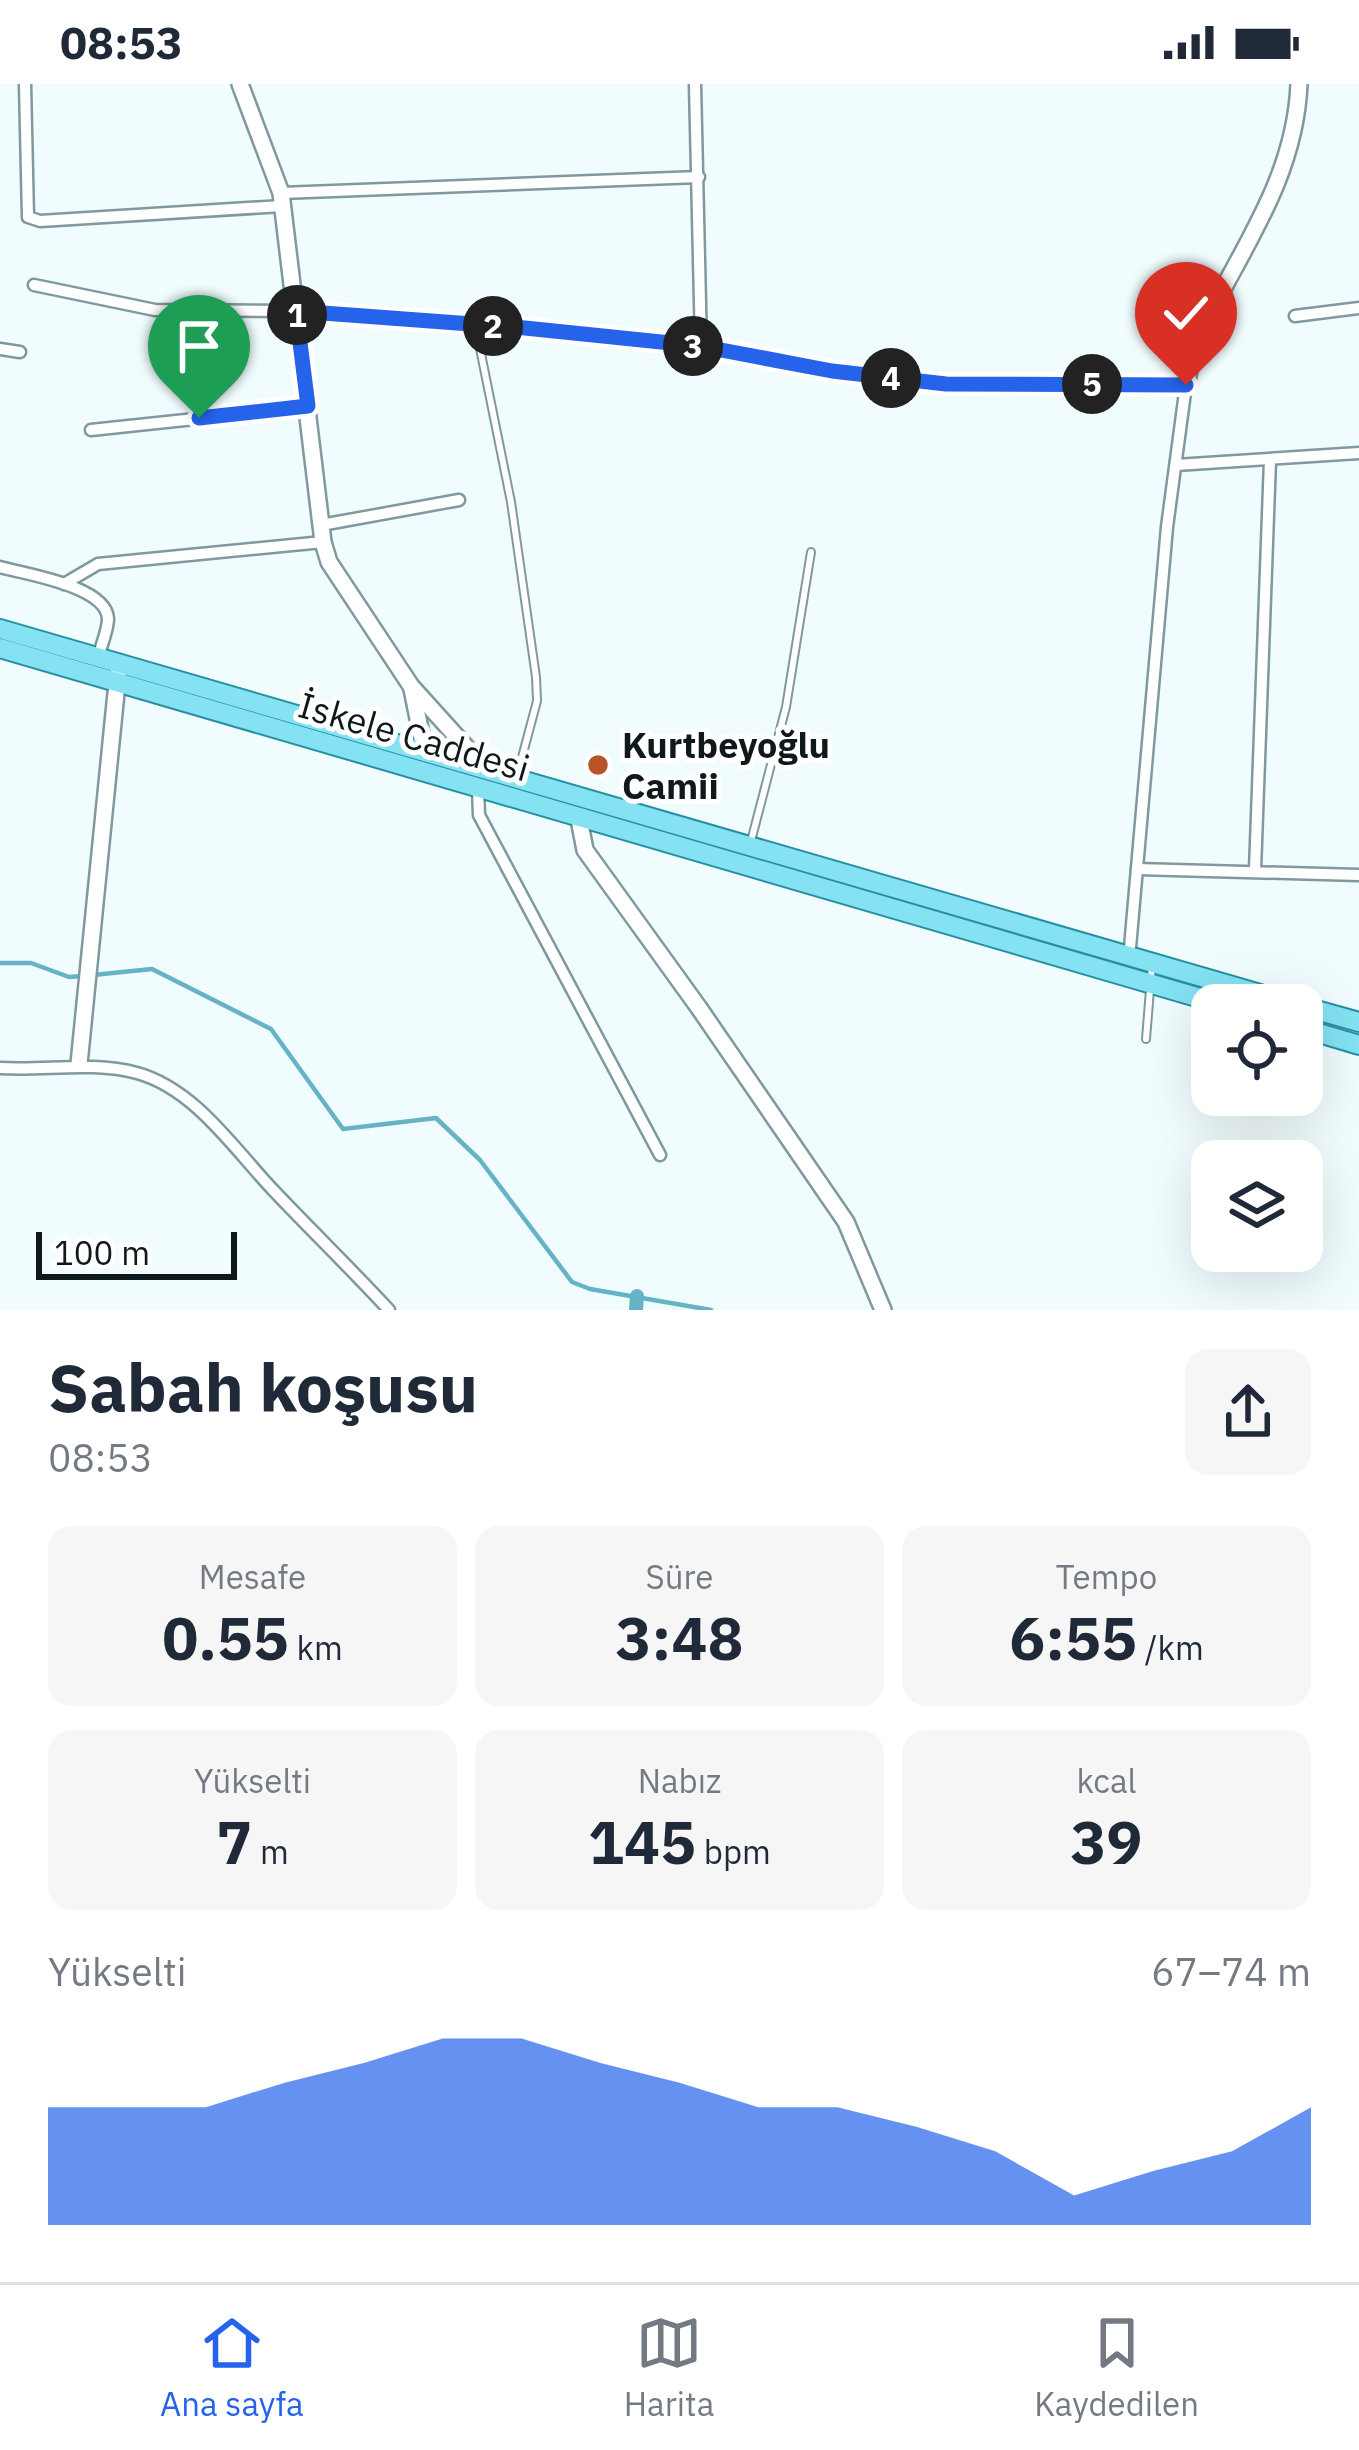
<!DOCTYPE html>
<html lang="tr">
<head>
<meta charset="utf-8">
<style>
  body { margin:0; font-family:"IBM Plex Sans",sans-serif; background:#f6f6f7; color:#1f2937; height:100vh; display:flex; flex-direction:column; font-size:45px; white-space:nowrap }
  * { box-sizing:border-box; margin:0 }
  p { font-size:39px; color:#747a83 }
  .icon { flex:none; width:66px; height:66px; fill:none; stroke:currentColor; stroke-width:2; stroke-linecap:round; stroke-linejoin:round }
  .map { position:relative; height:1226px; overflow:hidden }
  .sheet { display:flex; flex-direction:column; background:#fff; flex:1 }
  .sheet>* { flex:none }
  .buttons { position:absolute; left:1191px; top:900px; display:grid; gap:24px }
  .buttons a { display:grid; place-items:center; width:132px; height:132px; border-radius:24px; background:#fff; box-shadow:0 12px 48px #0002; font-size:60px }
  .scale { position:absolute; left:36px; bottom:30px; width:201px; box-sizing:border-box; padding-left:12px; border:6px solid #0f191b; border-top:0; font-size:33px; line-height:42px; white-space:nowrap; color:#0f191b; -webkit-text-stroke:9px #fff; paint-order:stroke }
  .pin { position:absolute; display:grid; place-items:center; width:102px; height:102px; color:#fff; margin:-123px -51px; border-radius:50% 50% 50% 0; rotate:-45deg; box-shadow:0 0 12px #0007 }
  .pin .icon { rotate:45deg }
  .km { position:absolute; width:60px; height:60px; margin:-30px; border-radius:50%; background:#222; color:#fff; font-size:33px; line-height:60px; text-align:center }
  .round { display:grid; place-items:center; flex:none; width:126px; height:126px; border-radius:24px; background:#f6f6f7 }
  .overview { display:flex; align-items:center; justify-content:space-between; height:204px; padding:0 48px }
  h1 { font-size:66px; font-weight:800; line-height:90px }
  .stats { display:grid; grid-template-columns:repeat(3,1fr); gap:18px; height:204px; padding:12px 48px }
  .stats div { display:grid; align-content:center; border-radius:24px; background:#f6f6f7; text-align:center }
  .stats b { font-size:60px; font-weight:800 }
  .stats small { font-size:33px; font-weight:400 }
  .stats p { font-size:33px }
  .chart { height:336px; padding:24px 48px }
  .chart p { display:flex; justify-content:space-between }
  .chart svg { width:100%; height:216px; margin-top:12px; fill:#2563eb; opacity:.7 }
  .status { display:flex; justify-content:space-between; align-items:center; height:84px; padding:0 60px; background:#fff; direction:ltr }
  .status svg { height:33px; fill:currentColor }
  .tab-bar { display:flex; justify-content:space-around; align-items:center; height:168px; border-top:3px solid #e0e1e3; background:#fff; font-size:33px; color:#747a83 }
  .tab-bar a { display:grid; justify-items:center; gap:6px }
  .tab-bar .on { color:#2563eb }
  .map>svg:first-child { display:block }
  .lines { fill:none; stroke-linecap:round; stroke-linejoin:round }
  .stream { stroke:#65b3c5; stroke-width:4.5 }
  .canal { stroke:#65b3c5; stroke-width:14 }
  .lane-casing { stroke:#7f999f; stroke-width:10 }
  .street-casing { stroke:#7f999f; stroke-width:15 }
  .secondary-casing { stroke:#7f999f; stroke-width:20 }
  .primary-casing { stroke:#268fa2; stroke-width:22 }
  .lane { stroke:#fff; stroke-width:6 }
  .street { stroke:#fff; stroke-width:10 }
  .secondary { stroke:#fff; stroke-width:15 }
  .primary { stroke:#84e2f3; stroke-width:18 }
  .route-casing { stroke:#fff; stroke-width:24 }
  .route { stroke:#2563eb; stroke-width:15 }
  .poi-dot { fill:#b95328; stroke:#fff; stroke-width:4.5 }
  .labels { text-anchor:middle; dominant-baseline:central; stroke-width:10; stroke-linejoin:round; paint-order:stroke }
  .street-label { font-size:36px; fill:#0f191b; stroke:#fff }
  .poi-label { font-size:36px; font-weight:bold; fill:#0f191b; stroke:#fff; text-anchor:start }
</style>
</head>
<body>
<div class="status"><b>08:53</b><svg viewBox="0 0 49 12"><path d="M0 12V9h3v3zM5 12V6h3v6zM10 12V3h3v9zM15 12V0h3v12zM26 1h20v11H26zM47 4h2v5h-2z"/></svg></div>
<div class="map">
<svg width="1359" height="1226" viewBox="0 0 1359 1226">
  <rect width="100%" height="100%" fill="#f1fcff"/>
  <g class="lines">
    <g class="stream">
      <path d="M0 879H31L69 893 82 892"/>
      <path d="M93 891 152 885 271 945 343 1045 436 1034 480 1076 572 1198 590 1205 711 1226"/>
    </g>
    <path class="canal" d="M636 1226 637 1212"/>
    <g class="lane-casing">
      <g id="lane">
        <path d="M475 240 511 418 536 593 537 617 517 692"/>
        <path d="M750 761 786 623 811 468"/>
        <path d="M1146 955 1152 881"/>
      </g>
    </g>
    <g class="street-casing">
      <g id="street">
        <path d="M25 0 28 133 40 137 282 122"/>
        <path d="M695 0 701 263"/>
        <path d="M281 109 699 93"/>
        <path d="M34 201 155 226 296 227 525 244 701 263 833 287 946 300 1186 301 1167 443 1129 875"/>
        <path d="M1295 232 1359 224"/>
        <path d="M0 265 20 268"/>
        <path d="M91 346 307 323"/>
        <path d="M1176 381 1359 369"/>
        <path d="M321 441 459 416"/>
        <path d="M0 483C25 490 107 502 108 535 108 546 101 561 99 572"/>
        <path d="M64 500 98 480 323 458"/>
        <path d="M478 705 479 731 660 1071"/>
        <path d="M1137 785 1359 791"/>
        <path d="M1255 786 1270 376"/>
        <path d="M0 984C46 987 91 977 137 989 195 1005 234 1065 274 1107 312 1147 351 1185 389 1226"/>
      </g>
    </g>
    <g class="secondary-casing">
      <g id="secondary">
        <path d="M240 0 281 109 323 458 329 478 411 602 466 663 477 684"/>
        <path d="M1186 301C1190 283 1193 263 1201 247 1241 165 1295 95 1299 0"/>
        <path d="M412 605 425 669"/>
        <path d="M579 735 585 766 699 924 846 1138 883 1226"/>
        <path d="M79 980 118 589"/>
      </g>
    </g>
    <g class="primary-casing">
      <g id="primary">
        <path d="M0 545 1298 921"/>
        <path d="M0 564 1224 921"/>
        <path d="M1302 922 1359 938"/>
        <path d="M1302 944 1359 961"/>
      </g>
    </g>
    <use href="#lane" class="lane"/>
    <use href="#street" class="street"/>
    <use href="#secondary" class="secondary"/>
    <use href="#primary" class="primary"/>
  </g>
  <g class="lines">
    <g class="route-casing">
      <path id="route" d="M199 334 308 322 296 227 525 244 700 262 832 287 946 300 1186 301"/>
    </g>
    <use href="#route" class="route"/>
  </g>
  <circle class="poi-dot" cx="598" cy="681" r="12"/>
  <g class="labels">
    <g class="street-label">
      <text transform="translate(414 652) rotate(16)">İskele Caddesi</text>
    </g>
    <g class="poi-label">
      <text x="622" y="660">Kurtbeyoğlu<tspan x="622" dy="41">Camii</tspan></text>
    </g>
  </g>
</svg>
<div class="buttons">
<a><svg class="icon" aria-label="locate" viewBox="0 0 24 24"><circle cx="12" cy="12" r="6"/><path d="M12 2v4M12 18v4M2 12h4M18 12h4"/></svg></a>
<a><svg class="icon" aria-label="layers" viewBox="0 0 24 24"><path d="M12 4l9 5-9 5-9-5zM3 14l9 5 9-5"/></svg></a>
</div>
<div class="scale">100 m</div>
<div class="pin" style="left:199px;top:334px;background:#1e9e55"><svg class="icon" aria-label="arrive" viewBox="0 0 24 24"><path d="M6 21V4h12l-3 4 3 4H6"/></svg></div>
<div class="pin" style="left:1186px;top:301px;background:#d93025"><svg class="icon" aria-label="check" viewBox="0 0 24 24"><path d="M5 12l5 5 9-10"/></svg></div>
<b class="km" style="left:297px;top:231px">1</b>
<b class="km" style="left:493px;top:242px">2</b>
<b class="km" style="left:693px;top:262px">3</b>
<b class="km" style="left:891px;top:294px">4</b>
<b class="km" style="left:1092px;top:300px">5</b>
</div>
<section class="sheet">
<div class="overview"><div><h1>Sabah koşusu</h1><p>08:53</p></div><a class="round"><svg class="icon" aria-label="share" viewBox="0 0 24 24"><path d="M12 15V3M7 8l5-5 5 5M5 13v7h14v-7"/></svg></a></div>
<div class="stats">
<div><p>Mesafe</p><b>0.55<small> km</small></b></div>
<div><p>Süre</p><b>3:48</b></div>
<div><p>Tempo</p><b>6:55<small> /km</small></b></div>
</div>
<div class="stats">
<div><p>Yükselti</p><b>7<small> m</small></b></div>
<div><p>Nabız</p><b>145<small> bpm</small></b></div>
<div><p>kcal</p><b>39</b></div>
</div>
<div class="chart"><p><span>Yükselti</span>67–74 m</p>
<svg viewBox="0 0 160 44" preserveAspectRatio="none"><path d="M0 44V20L10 20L20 20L30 15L40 11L50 6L60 6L70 11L80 15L90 20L100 20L110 24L120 29L130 38L140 33L150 29L160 20V44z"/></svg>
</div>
</section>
<nav class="tab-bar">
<a class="on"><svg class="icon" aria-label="home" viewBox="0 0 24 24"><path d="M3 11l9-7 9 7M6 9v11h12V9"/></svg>Ana sayfa</a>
<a><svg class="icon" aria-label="map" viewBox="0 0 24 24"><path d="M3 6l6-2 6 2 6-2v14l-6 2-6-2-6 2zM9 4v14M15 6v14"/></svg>Harita</a>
<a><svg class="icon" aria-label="saved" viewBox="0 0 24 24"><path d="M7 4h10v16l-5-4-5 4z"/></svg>Kaydedilen</a>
</nav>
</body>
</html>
